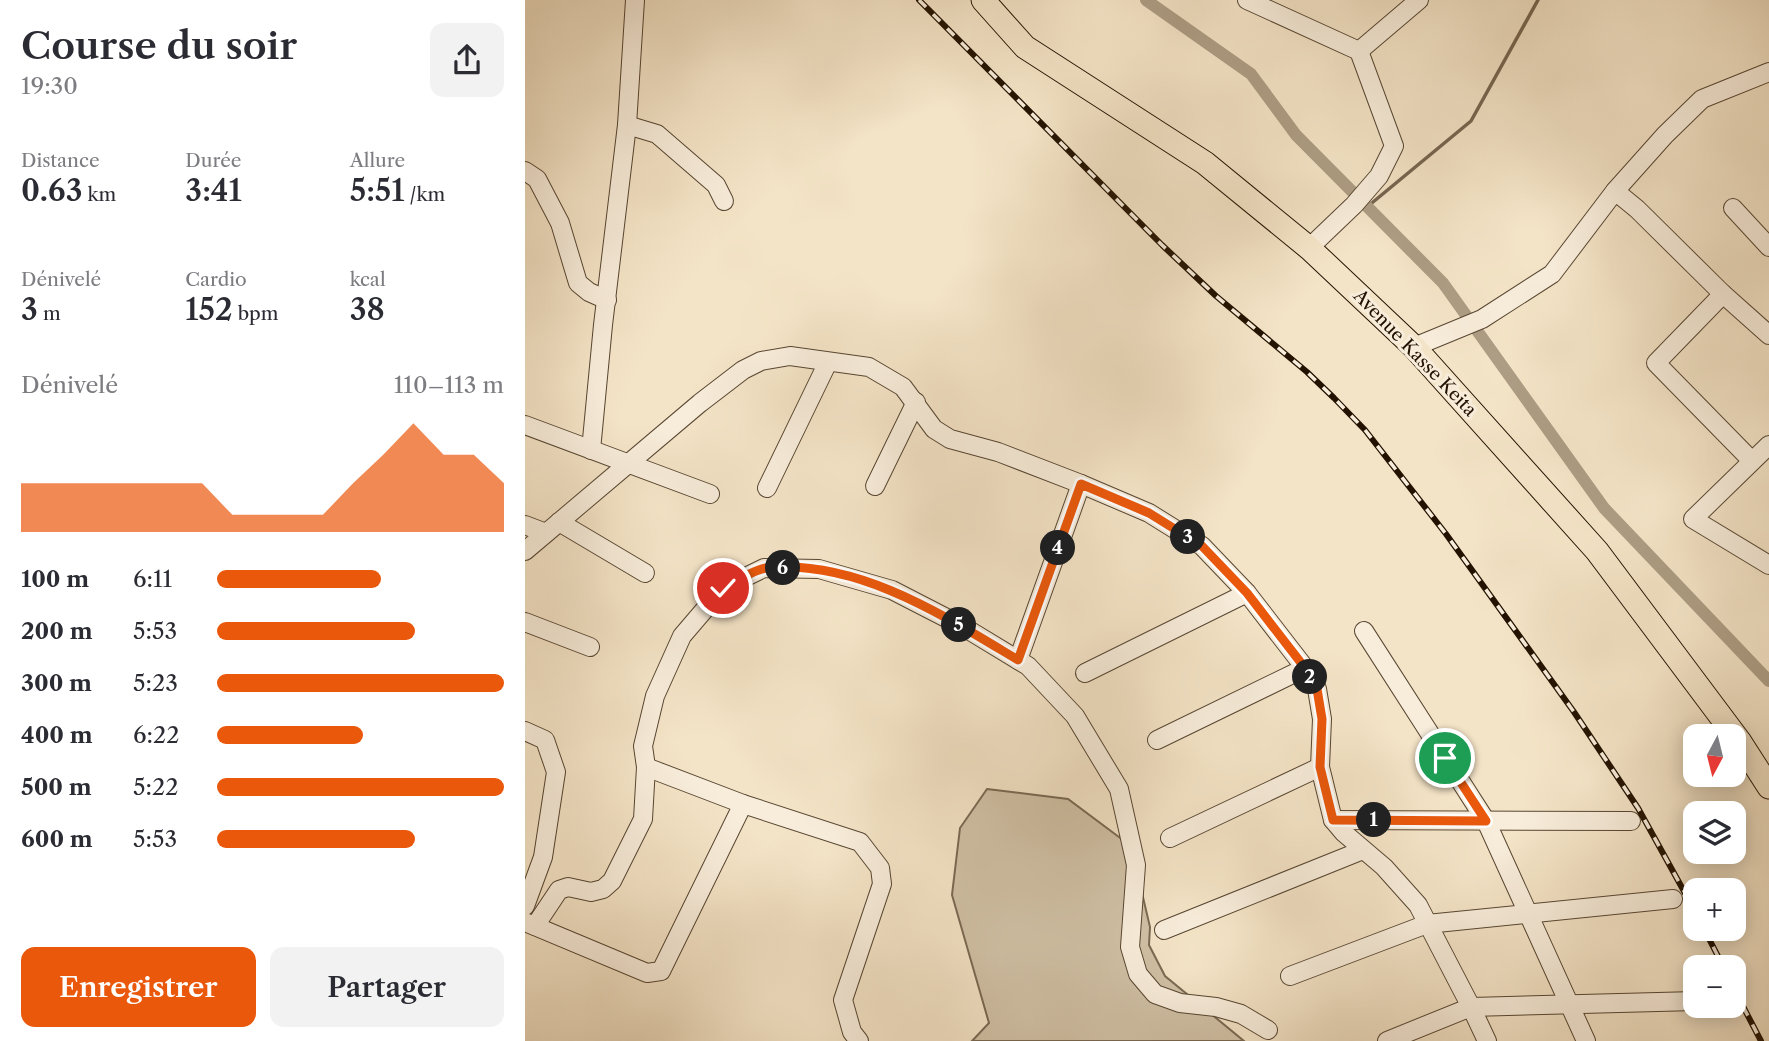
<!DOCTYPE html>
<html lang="fr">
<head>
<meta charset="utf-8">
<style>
  body { margin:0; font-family:"Libre Caslon Text",serif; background:#f2f2f3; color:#2b2b33; height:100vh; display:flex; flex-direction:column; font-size:26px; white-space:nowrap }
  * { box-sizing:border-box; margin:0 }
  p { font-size:23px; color:#7c7c81 }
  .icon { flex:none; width:38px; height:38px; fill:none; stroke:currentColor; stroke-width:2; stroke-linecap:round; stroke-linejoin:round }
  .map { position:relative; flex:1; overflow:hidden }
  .panel { display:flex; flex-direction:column; background:#fff; width:525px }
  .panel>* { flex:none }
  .needle { width:46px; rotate:187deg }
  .fabs { position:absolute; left:1158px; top:724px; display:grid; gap:14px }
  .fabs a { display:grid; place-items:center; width:63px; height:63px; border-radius:14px; background:#fff; box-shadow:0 4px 18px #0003; font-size:35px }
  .pin { position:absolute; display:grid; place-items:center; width:60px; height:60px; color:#fff; margin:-30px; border:4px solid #fff; border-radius:50%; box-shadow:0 2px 7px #0007 }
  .km { position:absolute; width:35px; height:35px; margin:-18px; border-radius:50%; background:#222; color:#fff; font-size:19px; line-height:35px; text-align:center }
  .round { display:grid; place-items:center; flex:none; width:74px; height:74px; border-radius:14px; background:#f2f2f3 }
  .head { display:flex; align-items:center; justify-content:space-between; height:119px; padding:0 21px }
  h1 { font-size:38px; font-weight:600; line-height:52px }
  .stats { display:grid; grid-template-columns:repeat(3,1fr); gap:10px; height:119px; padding:7px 21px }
  .stats div { display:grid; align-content:center }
  .stats b { font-size:30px; font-weight:600 }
  .stats small { font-size:19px; font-weight:400 }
  .stats p { font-size:19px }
  .chart { height:196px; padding:14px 21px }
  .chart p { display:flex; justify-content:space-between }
  .chart svg { width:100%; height:126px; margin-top:7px; fill:#ea580c; opacity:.7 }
  .button { display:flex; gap:14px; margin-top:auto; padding:14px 21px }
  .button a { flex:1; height:80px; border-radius:14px; background:#ea580c; color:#fff; font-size:28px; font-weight:600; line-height:80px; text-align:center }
  .button a+a { background:#f2f2f3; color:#2b2b33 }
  ul { padding:0 21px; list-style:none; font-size:23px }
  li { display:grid; grid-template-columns:112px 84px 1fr; align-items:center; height:52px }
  li i { height:18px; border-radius:9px; background:#ea580c }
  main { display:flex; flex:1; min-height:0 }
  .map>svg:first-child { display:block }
  .green { fill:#d0c0a5; stroke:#7a6953; stroke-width:2 }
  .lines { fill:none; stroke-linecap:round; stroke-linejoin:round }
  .stream { stroke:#766550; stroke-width:3.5 }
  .canal { stroke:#ad9d84; stroke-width:12 }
  .minor-casing { stroke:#574632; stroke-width:20 }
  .major-casing { stroke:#231201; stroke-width:25 }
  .minor { stroke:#f8eddb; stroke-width:18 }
  .major { stroke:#f4e4c7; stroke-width:23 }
  .rail-casing { stroke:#231201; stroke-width:6 }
  .rail { stroke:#f8eddb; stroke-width:3.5; stroke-dasharray:10; stroke-linecap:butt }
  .route-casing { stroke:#fff; stroke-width:14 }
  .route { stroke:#ea580c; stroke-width:9 }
  .labels { text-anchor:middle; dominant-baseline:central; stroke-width:6; stroke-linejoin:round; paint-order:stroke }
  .street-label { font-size:18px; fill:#231201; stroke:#f8eddb }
</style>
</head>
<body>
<main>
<section class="panel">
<div class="head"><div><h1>Course du soir</h1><p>19:30</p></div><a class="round"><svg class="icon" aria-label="share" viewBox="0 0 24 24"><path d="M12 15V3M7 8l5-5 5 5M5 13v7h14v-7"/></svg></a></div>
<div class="stats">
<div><p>Distance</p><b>0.63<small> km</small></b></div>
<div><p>Durée</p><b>3:41</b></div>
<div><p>Allure</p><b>5:51<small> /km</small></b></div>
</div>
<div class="stats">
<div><p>Dénivelé</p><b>3<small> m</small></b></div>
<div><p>Cardio</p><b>152<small> bpm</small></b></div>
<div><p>kcal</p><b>38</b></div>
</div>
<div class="chart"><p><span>Dénivelé</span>110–113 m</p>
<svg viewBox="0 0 160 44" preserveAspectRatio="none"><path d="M0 44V27L10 27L20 27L30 27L40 27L50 27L60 27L70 38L80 38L90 38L100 38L110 27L120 17L130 6L140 17L150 17L160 27V44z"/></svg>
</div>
<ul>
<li><b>100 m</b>6:11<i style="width:57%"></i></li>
<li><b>200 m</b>5:53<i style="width:69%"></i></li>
<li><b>300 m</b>5:23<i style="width:100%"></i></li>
<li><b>400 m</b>6:22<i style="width:51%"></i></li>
<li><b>500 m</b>5:22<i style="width:100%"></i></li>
<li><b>600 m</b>5:53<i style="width:69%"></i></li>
</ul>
<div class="button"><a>Enregistrer</a><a>Partager</a></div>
</section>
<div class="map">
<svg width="1244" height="1041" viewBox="0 0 1244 1041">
  <rect width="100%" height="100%" fill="#f4e4c7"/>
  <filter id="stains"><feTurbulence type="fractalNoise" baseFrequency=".00286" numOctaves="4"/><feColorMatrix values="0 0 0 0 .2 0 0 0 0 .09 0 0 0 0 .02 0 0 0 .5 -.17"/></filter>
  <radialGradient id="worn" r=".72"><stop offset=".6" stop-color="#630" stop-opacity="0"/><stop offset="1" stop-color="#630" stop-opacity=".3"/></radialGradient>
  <path class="green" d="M462 789 543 799 606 846 625 927 624 945 640 976 719 1041H447L464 1023 427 895 435 828Z"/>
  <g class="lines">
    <path class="stream" d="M842 207 946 121 1013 0"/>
    <path class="canal" d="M621 0 726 74 771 135 918 283 1079 508 1244 681"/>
    <g class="minor-casing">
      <g id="minor">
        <path d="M722 0 834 51 869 146 854 176 829 205 784 248"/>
        <path d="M834 51 894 0"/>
        <path d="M102 125 132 134 191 185 199 201"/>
        <path d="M0 171 12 179 35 223 53 283 64 292 82 300"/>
        <path d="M1090 191 1140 135 1177 99 1244 72"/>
        <path d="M1208 208 1244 247"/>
        <path d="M1198 294 1131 363 1227 461"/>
        <path d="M889 347 957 319 1027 274 1090 191 1112 209 1198 294 1244 335"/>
        <path d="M0 425 185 494"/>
        <path d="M1244 445 1168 519 1244 565"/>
        <path d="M66 450 78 325 102 125 110 0"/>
        <path d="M350 486 391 402"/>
        <path d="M242 488 303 362"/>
        <path d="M34 522 120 573"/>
        <path d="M0 525 21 533"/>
        <path d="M0 551 175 403 218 370 236 361 265 356 344 367 378 387 409 429 425 439 473 452 556 484 624 513 677 546 722 593 780 668 792 689 797 719 795 767 808 820 819 833 859 867 893 905 946 1007 962 1041"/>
        <path d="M0 622 65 647"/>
        <path d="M839 631 961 821 1061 1041"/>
        <path d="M493 660 556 484"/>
        <path d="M560 673 722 593"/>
        <path d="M0 731 20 740 31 772 18 857 0 906"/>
        <path d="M632 740 780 668"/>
        <path d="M121 767 218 804 335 842 355 868 357 884 318 1000 327 1032 334 1041"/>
        <path d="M808 820 1106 821"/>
        <path d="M645 838 795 767"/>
        <path d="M0 922 122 973 136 971 218 804"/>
        <path d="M10 926 34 890 43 887 66 892 78 889 87 881 118 819 121 767 118 746 130 696 157 636 198 588 239 568 294 569 367 590 437 626 503 666 550 716 594 789 611 865 605 947 613 974 630 994 655 1003 691 1007 716 1014 743 1030"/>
        <path d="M639 930 838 850"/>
        <path d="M765 976 902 924 1148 899"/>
        <path d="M862 1041 946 1007 1171 1001"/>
      </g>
    </g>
    <g class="major-casing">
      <path id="major" d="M458 0 500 47 680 163 784 248 889 347 1072 551 1215 742 1244 787"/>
    </g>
    <use href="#minor" class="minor"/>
    <use href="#major" class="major"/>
    <g class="rail-casing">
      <g id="rail">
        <path d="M394 0 637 245 691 296 782 372 809 398 840 430 921 534 1049 712 1113 808 1171 913"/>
        <path d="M1179 929 1199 968"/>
        <path d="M1209 989 1236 1041"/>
      </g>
    </g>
    <use href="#rail" class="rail"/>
  </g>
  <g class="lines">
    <g class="route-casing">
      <path id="route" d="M198 588C209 582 229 570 241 568 332 559 418 615 493 660L556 484 624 513 677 546 722 593 780 668 792 689 797 719 795 767 808 820 961 821 920 758"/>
    </g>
    <use href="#route" class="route"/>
  </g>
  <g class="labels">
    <g class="street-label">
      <text transform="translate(890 353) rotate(46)">Avenue Kasse Keita</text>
    </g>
  </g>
  <rect width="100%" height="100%" filter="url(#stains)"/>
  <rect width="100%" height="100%" fill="url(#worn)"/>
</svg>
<div class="fabs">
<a><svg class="needle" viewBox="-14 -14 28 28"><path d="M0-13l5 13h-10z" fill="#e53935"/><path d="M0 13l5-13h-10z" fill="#7c7c81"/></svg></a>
<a><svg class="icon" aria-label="layers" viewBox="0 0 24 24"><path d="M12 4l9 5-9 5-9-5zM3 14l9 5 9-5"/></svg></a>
<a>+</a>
<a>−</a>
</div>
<div class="pin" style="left:920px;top:758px;background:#1e9e55"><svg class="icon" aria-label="arrive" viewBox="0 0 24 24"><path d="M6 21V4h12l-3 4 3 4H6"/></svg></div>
<div class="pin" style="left:198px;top:588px;background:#d93025"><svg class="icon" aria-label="check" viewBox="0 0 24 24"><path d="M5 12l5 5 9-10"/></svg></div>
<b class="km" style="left:849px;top:820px">1</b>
<b class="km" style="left:785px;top:677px">2</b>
<b class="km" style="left:663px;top:537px">3</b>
<b class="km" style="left:533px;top:548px">4</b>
<b class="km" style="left:434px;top:625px">5</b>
<b class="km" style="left:258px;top:568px">6</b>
</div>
</main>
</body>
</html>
